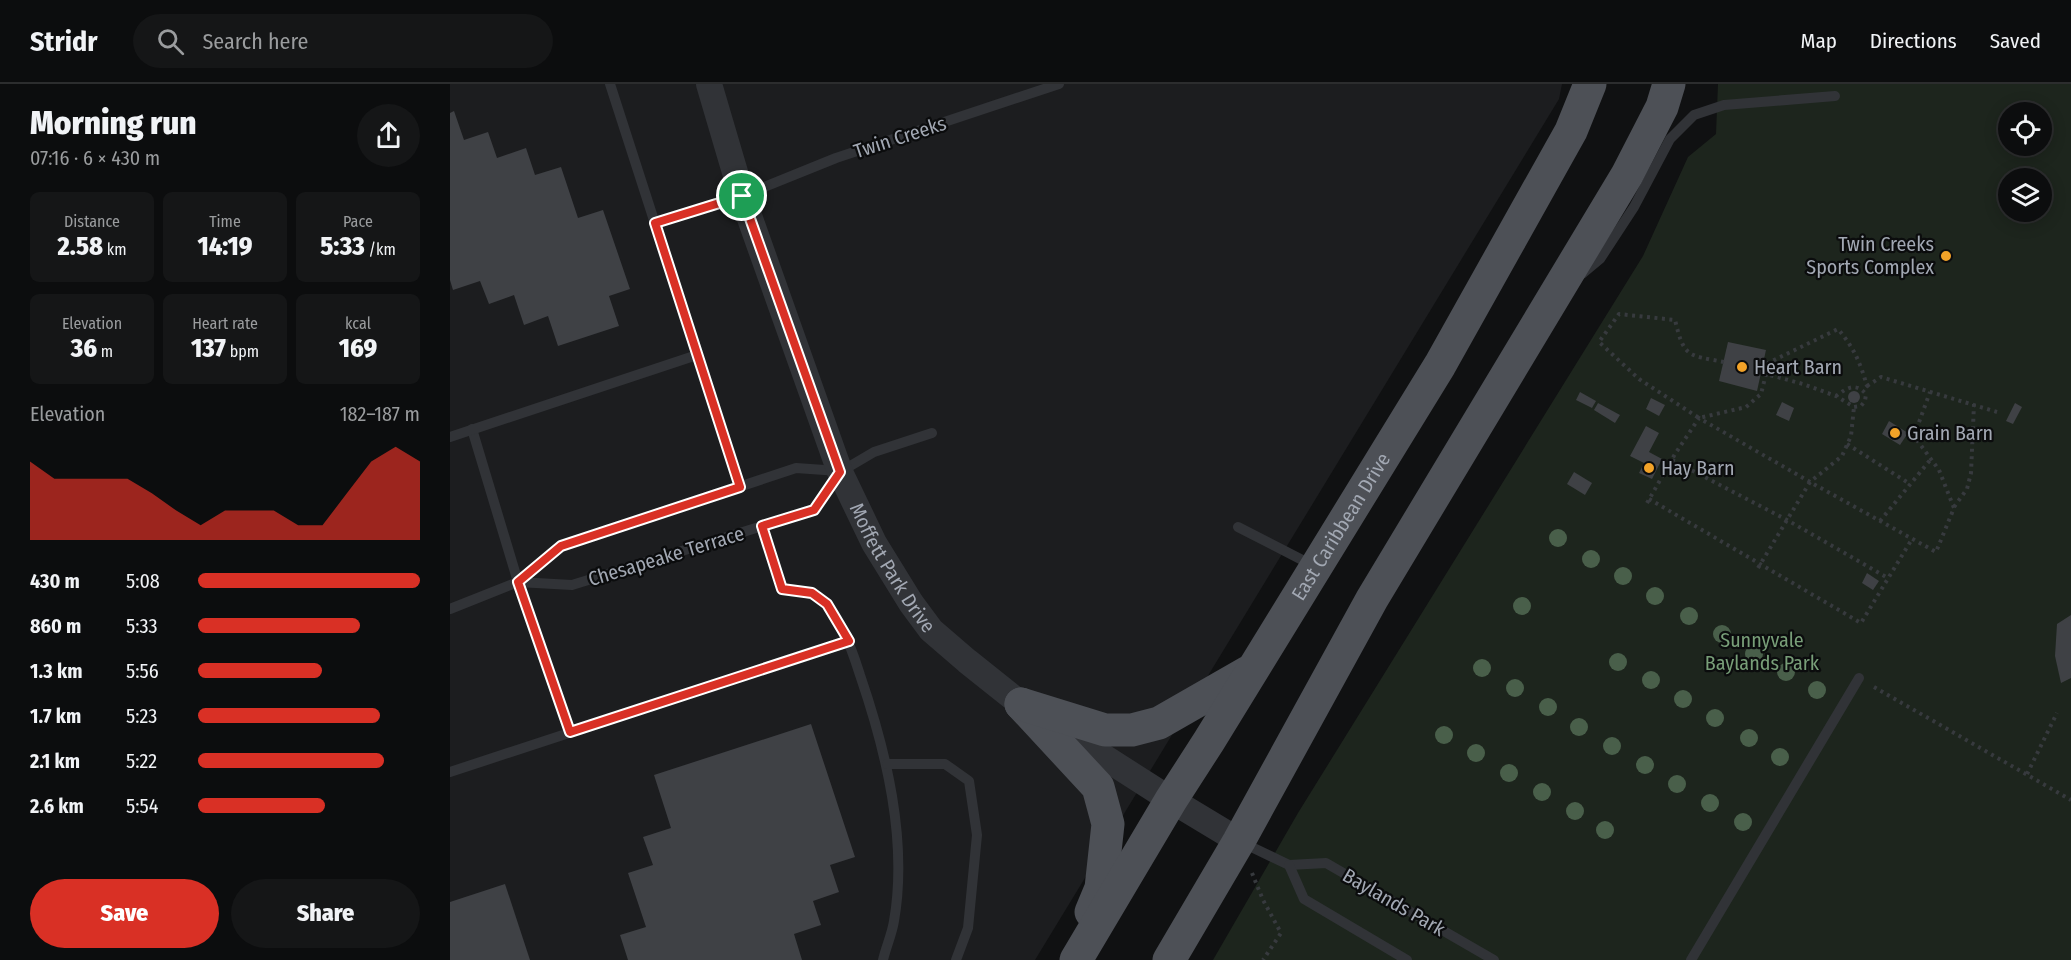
<!DOCTYPE html>
<html lang="en">
<head>
<meta charset="utf-8">
<style>
  body { margin:0; font-family:"Fira Sans Condensed",sans-serif; background:#151617; color:#f1f3f6; height:100vh; display:flex; flex-direction:column; font-size:22px; white-space:nowrap }
  * { box-sizing:border-box; margin:0 }
  p { font-size:20px; color:#9a9c9e }
  .icon { flex:none; width:33px; height:33px; fill:none; stroke:currentColor; stroke-width:2; stroke-linecap:round; stroke-linejoin:round }
  .map { position:relative; flex:1; overflow:hidden }
  .sheet { display:flex; flex-direction:column; background:#0c0d0e; width:450px }
  .sheet>* { flex:none }
  .controls { position:absolute; left:1548px; top:18px; display:grid; gap:12px }
  .controls a { display:grid; place-items:center; width:54px; height:54px; border-radius:50%; background:#0c0d0e; box-shadow:0 3px 15px #0003,0 0 0 2px #2c2d2e; font-size:30px }
  .pin { position:absolute; display:grid; place-items:center; width:51px; height:51px; color:#fff; margin:-26px; border:3px solid #fff; border-radius:50%; box-shadow:0 2px 6px #0007 }
  .round { display:grid; place-items:center; flex:none; width:63px; height:63px; border-radius:32px; background:#151617 }
  .summary { display:flex; align-items:center; justify-content:space-between; height:102px; padding:0 30px }
  h1 { font-size:33px; font-weight:800; line-height:45px }
  .figures { display:grid; grid-template-columns:repeat(3,1fr); gap:9px; height:102px; padding:6px 30px }
  .figures div { display:grid; align-content:center; border-radius:9px; background:#151617; text-align:center }
  .figures b { font-size:26px; font-weight:800 }
  .figures small { font-size:16px; font-weight:400 }
  .figures p { font-size:16px }
  .chart { height:168px; padding:12px 30px }
  .chart p { display:flex; justify-content:space-between }
  .chart svg { width:100%; height:108px; margin-top:6px; fill:#d93025; opacity:.7 }
  .button { display:flex; gap:12px; margin-top:auto; padding:12px 30px }
  .button a { flex:1; height:69px; border-radius:36px; background:#d93025; color:#fff; font-size:24px; font-weight:800; line-height:69px; text-align:center }
  .button a+a { background:#151617; color:#f1f3f6 }
  ul { padding:0 30px; list-style:none; font-size:20px }
  li { display:grid; grid-template-columns:96px 72px 1fr; align-items:center; height:45px }
  li i { height:15px; border-radius:8px; background:#d93025 }
  header { display:flex; align-items:center; gap:36px; box-sizing:border-box; height:84px; padding:0 30px; background:#0c0d0e; border-bottom:2px solid #2c2d2e }
  header strong { font-size:28px }
  nav { display:flex; gap:33px; margin-inline-start:auto; font-size:21px }
  .search { width:420px; height:54px; background:#151617; display:flex; align-items:center; gap:15px; box-sizing:border-box; padding:0 21px; border-radius:33px; color:#9a9c9e; font-size:22px }
  main { display:flex; flex:1; min-height:0 }
  .map>svg:first-child { display:block }
  .built { fill:#1c1d1f }
  .green { fill:#1d251d; fill-rule:evenodd }
  .building { fill:#3f4145 }
  .lines { fill:none; stroke-linecap:round; stroke-linejoin:round }
  .path { stroke:#373a3e; stroke-width:4; stroke-dasharray:3 4.5; stroke-linecap:butt }
  .service { stroke:#313337; stroke-width:10 }
  .tertiary { stroke:#313337; stroke-width:26 }
  .primary { stroke:#4d5056; stroke-width:33 }
  .tree { fill:#495f4a }
  .route-casing { stroke:#fff; stroke-width:12 }
  .route { stroke:#d93025; stroke-width:8 }
  .poi-dot { fill:#f2a228; stroke:#0b0c0d; stroke-width:2 }
  .labels { text-anchor:middle; dominant-baseline:central; stroke-width:4.5; stroke-linejoin:round; paint-order:stroke }
  .street-label { font-size:20px; fill:#a2a8b3; stroke:#0b0c0d }
  .poi-label { font-size:20px; fill:#a2a8b3; stroke:#0b0c0d; text-anchor:start }
  .park-label { font-size:20px; fill:#789e78; stroke:#0b0c0d }
</style>
</head>
<body>
<header>
<strong>Stridr</strong>
<div class="search"><svg class="icon" aria-label="search" viewBox="0 0 24 24"><circle cx="10" cy="10" r="6"/><path d="M15 15l6 6"/></svg>Search here</div>
<nav><a>Map</a><a>Directions</a><a>Saved</a></nav>
</header>
<main>
<section class="sheet">
<div class="summary"><div><h1>Morning run</h1><p>07:16 · 6 × 430 m</p></div><a class="round"><svg class="icon" aria-label="share" viewBox="0 0 24 24"><path d="M12 15V3M7 8l5-5 5 5M5 13v7h14v-7"/></svg></a></div>
<div class="figures">
<div><p>Distance</p><b>2.58<small> km</small></b></div>
<div><p>Time</p><b>14:19</b></div>
<div><p>Pace</p><b>5:33<small> /km</small></b></div>
</div>
<div class="figures">
<div><p>Elevation</p><b>36<small> m</small></b></div>
<div><p>Heart rate</p><b>137<small> bpm</small></b></div>
<div><p>kcal</p><b>169</b></div>
</div>
<div class="chart"><p><span>Elevation</span>182–187 m</p>
<svg viewBox="0 0 160 44" preserveAspectRatio="none"><path d="M0 44V12L10 19L20 19L30 19L40 19L50 25L60 32L70 38L80 32L90 32L100 32L110 38L120 38L130 25L140 12L150 6L160 12V44z"/></svg>
</div>
<ul>
<li><b>430 m</b>5:08<i style="width:100%"></i></li>
<li><b>860 m</b>5:33<i style="width:73%"></i></li>
<li><b>1.3 km</b>5:56<i style="width:56%"></i></li>
<li><b>1.7 km</b>5:23<i style="width:82%"></i></li>
<li><b>2.1 km</b>5:22<i style="width:84%"></i></li>
<li><b>2.6 km</b>5:54<i style="width:57%"></i></li>
</ul>
<div class="button"><a>Save</a><a>Share</a></div>
</section>
<div class="map">
<svg width="1621" height="876" viewBox="0 0 1621 876">
  <rect width="100%" height="100%" fill="#101112"/>
  <path class="built" d="M0 0H1112L1109 15 585 876H0Z"/>
  <path class="green" d="M1268 0H1621V876H763L848 729 1193 172 1238 73 1266 50ZM1558 28H1592V62H1558ZM1558 94H1592V128H1558Z"/>
  <g class="building">
    <path d="M4 27 14 56 38 48 47 74 76 64 85 91 111 83 128 134 153 126 180 205 159 212 169 242 108 262 98 232 74 241 64 211 39 220 30 197 3 206 0 196V29Z"/>
    <path d="M1278 258 1316 266 1307 307 1269 297Z"/>
    <circle cx="1404" cy="313" r="6"/>
    <path d="M1130 308 1146 317 1142 324 1126 316Z"/>
    <path d="M1201 314 1215 321 1209 332 1196 325Z"/>
    <path d="M1332 318 1344 324 1339 337 1326 331Z"/>
    <path d="M1148 319 1170 331 1165 339 1144 326Z"/>
    <path d="M1565 319 1572 323 1563 340 1556 337Z"/>
    <path d="M1439 337 1458 349 1450 361 1432 350Z"/>
    <path d="M1196 342 1209 349 1199 368 1212 375 1202 395 1189 389 1194 379 1180 372Z"/>
    <path d="M1124 388 1142 399 1135 411 1117 400Z"/>
    <path d="M1417 489 1429 497 1423 506 1412 499Z"/>
    <path d="M1621 531V594L1611 599 1605 572 1607 540Z"/>
    <path d="M361 640 405 773 380 781 389 808 363 817 371 841 344 850 352 876H178L170 851 196 843 178 789 203 781 193 753 221 744 204 691Z"/>
    <path d="M55 800 80 876H0V818Z"/>
  </g>
  <g class="lines">
    <g class="path">
      <path d="M1274 278C1237 271 1234 273 1225 236L1169 230 1149 258 1189 295 1249 334 1296 323 1311 310 1316 290 1353 300 1386 312 1404 323 1411 322 1415 317 1416 310C1405 298 1397 304 1386 312"/>
      <path d="M1311 288 1316 290 1318 279 1388 245C1404 264 1410 278 1417 302L1413 306"/>
      <path d="M1417 302 1431 293 1547 328"/>
      <path d="M1397 360 1460 400"/>
      <path d="M1222 376 1337 436 1438 494"/>
      <path d="M1199 415 1411 539 1462 455"/>
      <path d="M1197 419 1225 370 1249 334 1360 398 1392 372 1401 352 1404 323"/>
      <path d="M1504 423 1517 405 1521 389 1524 320"/>
      <path d="M1430 437 1481 375"/>
      <path d="M1308 484 1360 398 1486 468 1504 424 1489 386 1464 352 1480 308"/>
      <path d="M1424 603 1621 716"/>
      <path d="M1577 690 1607 629"/>
      <path d="M802 789 813 816 831 849 813 876"/>
    </g>
    <g class="service">
      <path d="M160 0 290 403"/>
      <path d="M205 139 292 112 386 74 609 0"/>
      <path d="M1132 190 1150 175 1184 123 1220 55 1244 31 1274 21 1385 12"/>
      <path d="M22 345 68 498 120 648"/>
      <path d="M0 353 247 271"/>
      <path d="M312 442 332 505C348 507 361 507 374 518 390 530 404 572 410 591 436 667 458 756 444 837 442 850 436 863 433 876"/>
      <path d="M788 443 862 481"/>
      <path d="M68 498 122 501 364 426 390 388 424 368 482 349"/>
      <path d="M0 525 68 498 111 462 346 384 389 387"/>
      <path d="M437 680H495L519 697 527 751 518 844 506 876"/>
      <path d="M0 688 399 557"/>
      <path d="M791 758 839 781 876 779 1044 876"/>
      <path d="M839 781 854 815 957 876"/>
      <path d="M1241 876 1409 594"/>
    </g>
    <path class="tertiary" id="s1" d="M259 0 292 112 390 388 424 459 461 519 481 546 517 577 571 620 721 716 789 757"/>
    <g class="primary">
      <path d="M571 620 648 703 658 740 651 804 641 828"/>
      <path d="M571 620 655 646H682L709 639 798 588"/>
      <path id="s2" d="M626 876 721 716 759 657 990 281 1121 47 1140 0"/>
      <path d="M719 876 789 757 922 515 1177 91 1212 23 1219 0"/>
    </g>
  </g>
  <g class="tree">
    <circle cx="1108" cy="454" r="9"/>
    <circle cx="1141" cy="475" r="9"/>
    <circle cx="1173" cy="492" r="9"/>
    <circle cx="1205" cy="512" r="9"/>
    <circle cx="1072" cy="522" r="9"/>
    <circle cx="1239" cy="532" r="9"/>
    <circle cx="1272" cy="550" r="9"/>
    <circle cx="1304" cy="570" r="9"/>
    <circle cx="1168" cy="578" r="9"/>
    <circle cx="1032" cy="584" r="9"/>
    <circle cx="1336" cy="588" r="9"/>
    <circle cx="1201" cy="596" r="9"/>
    <circle cx="1065" cy="604" r="9"/>
    <circle cx="1367" cy="606" r="9"/>
    <circle cx="1233" cy="615" r="9"/>
    <circle cx="1098" cy="623" r="9"/>
    <circle cx="1265" cy="634" r="9"/>
    <circle cx="1129" cy="643" r="9"/>
    <circle cx="994" cy="651" r="9"/>
    <circle cx="1299" cy="654" r="9"/>
    <circle cx="1162" cy="662" r="9"/>
    <circle cx="1026" cy="669" r="9"/>
    <circle cx="1330" cy="673" r="9"/>
    <circle cx="1195" cy="681" r="9"/>
    <circle cx="1059" cy="689" r="9"/>
    <circle cx="1227" cy="700" r="9"/>
    <circle cx="1092" cy="708" r="9"/>
    <circle cx="1260" cy="719" r="9"/>
    <circle cx="1125" cy="727" r="9"/>
    <circle cx="1293" cy="738" r="9"/>
    <circle cx="1155" cy="746" r="9"/>
  </g>
  <g class="lines">
    <g class="route-casing">
      <path id="route" d="M292 112 390 388 364 426 312 442 332 505 362 509 377 520 399 557 120 648 68 498 111 462 290 403 205 139Z"/>
    </g>
    <use href="#route" class="route"/>
  </g>
  <g class="poi-dot">
    <circle cx="1496" cy="172" r="6"/>
    <circle cx="1292" cy="283" r="6"/>
    <circle cx="1445" cy="349" r="6"/>
    <circle cx="1199" cy="384" r="6"/>
  </g>
  <g class="labels">
    <g class="street-label">
      <text transform="translate(450 53) rotate(-18)">Twin Creeks</text>
      <text stroke="none"><textPath href="#s2" startOffset="508">East Caribbean Drive</textPath></text>
      <text transform="translate(216 472) rotate(-17)">Chesapeake Terrace</text>
      <text stroke="none"><textPath href="#s1" startOffset="519">Moffett Park Drive</textPath></text>
      <text transform="translate(944 818) rotate(30)">Baylands Park</text>
    </g>
    <g class="poi-label">
      <text x="1484" y="160" text-anchor="end">Twin Creeks<tspan x="1484" dy="23">Sports Complex</tspan></text>
      <text x="1304" y="283">Heart Barn</text>
      <text x="1457" y="349">Grain Barn</text>
      <text x="1211" y="384">Hay Barn</text>
    </g>
    <g class="park-label">
      <text x="1312" y="556">Sunnyvale<tspan x="1312" dy="23">Baylands Park</tspan></text>
    </g>
  </g>
</svg>
<div class="controls">
<a><svg class="icon" aria-label="locate" viewBox="0 0 24 24"><circle cx="12" cy="12" r="6"/><path d="M12 2v4M12 18v4M2 12h4M18 12h4"/></svg></a>
<a><svg class="icon" aria-label="layers" viewBox="0 0 24 24"><path d="M12 4l9 5-9 5-9-5zM3 14l9 5 9-5"/></svg></a>
</div>
<div class="pin" style="left:292px;top:112px;background:#1e9e55"><svg class="icon" aria-label="arrive" viewBox="0 0 24 24"><path d="M6 21V4h12l-3 4 3 4H6"/></svg></div>
</div>
</main>
</body>
</html>
